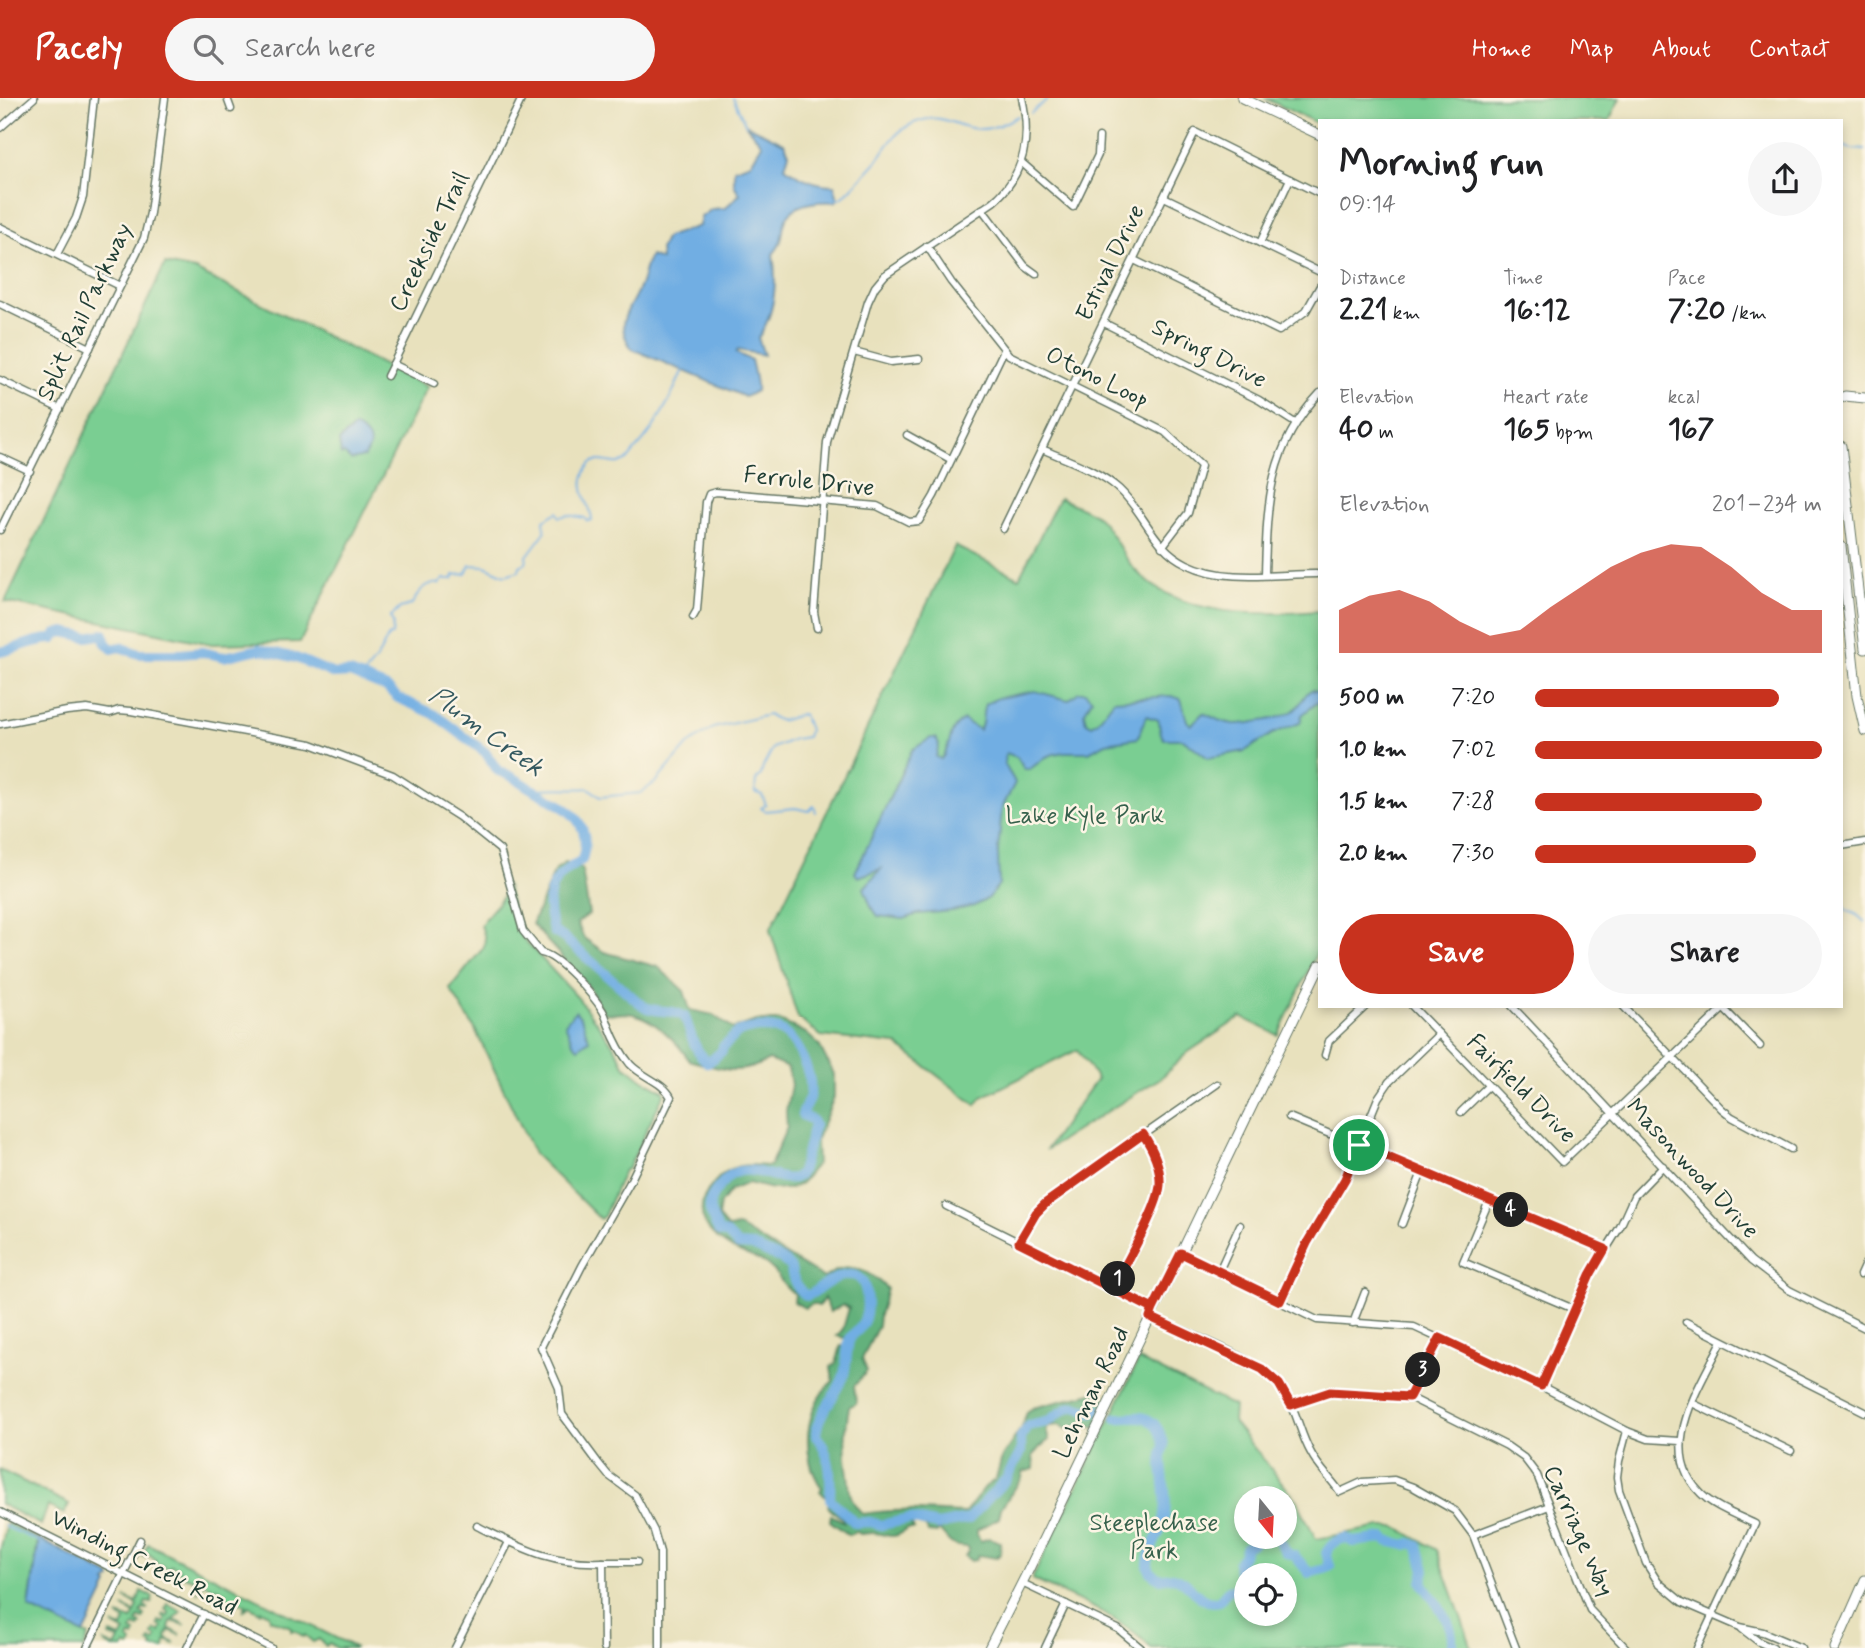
<!DOCTYPE html>
<html lang="en">
<head>
<meta charset="utf-8">
<style>
  body { margin:0; font-family:Mynerve,sans-serif; background:#f6f6f6; color:#202124; height:100vh; display:flex; flex-direction:column; font-size:26px; white-space:nowrap }
  * { box-sizing:border-box; margin:0 }
  p { font-size:23px; color:#757577 }
  .icon { flex:none; width:38px; height:38px; fill:none; stroke:currentColor; stroke-width:2; stroke-linecap:round; stroke-linejoin:round }
  .map { position:relative; flex:1; overflow:hidden }
  .panel { position:absolute; left:1318px; top:21px; width:525px; height:889px; display:flex; flex-direction:column; background:#fff; border-radius:0px; box-shadow:0 4px 10px #0003 }
  .panel>* { flex:none }
  .needle { width:46px; rotate:162deg }
  .controls { position:absolute; left:1234px; top:1388px; display:grid; gap:14px }
  .controls a { display:grid; place-items:center; width:63px; height:63px; border-radius:50%; background:#fff; box-shadow:0 4px 10px #0003; font-size:35px }
  .pin { position:absolute; display:grid; place-items:center; width:60px; height:60px; color:#fff; margin:-30px; border:4px solid #fff; border-radius:50%; box-shadow:0 2px 7px #0007 }
  .km { position:absolute; width:35px; height:35px; margin:-18px; border-radius:50%; background:#222; color:#fff; font-size:19px; line-height:35px; text-align:center }
  .round { display:grid; place-items:center; flex:none; width:74px; height:74px; border-radius:37px; background:#f6f6f6 }
  .overview { display:flex; align-items:center; justify-content:space-between; height:119px; padding:0 21px }
  h1 { font-size:38px; font-weight:800; line-height:52px }
  .metrics { display:grid; grid-template-columns:repeat(3,1fr); gap:10px; height:119px; padding:7px 21px }
  .metrics div { display:grid; align-content:center }
  .metrics b { font-size:30px; font-weight:800 }
  .metrics small { font-size:19px; font-weight:400 }
  .metrics p { font-size:19px }
  .chart { height:196px; padding:14px 21px }
  .chart p { display:flex; justify-content:space-between }
  .chart svg { width:100%; height:126px; margin-top:7px; fill:#c8321e; opacity:.7 }
  .button { display:flex; gap:14px; margin-top:auto; padding:14px 21px }
  .button a { flex:1; height:80px; border-radius:42px; background:#c8321e; color:#fff; font-size:28px; font-weight:800; line-height:80px; text-align:center }
  .button a+a { background:#f6f6f6; color:#202124 }
  ul { padding:0 21px; list-style:none; font-size:23px }
  li { display:grid; grid-template-columns:112px 84px 1fr; align-items:center; height:52px }
  li i { height:18px; border-radius:9px; background:#c8321e }
  header { display:flex; align-items:center; gap:42px; box-sizing:border-box; height:98px; padding:0 35px; background:#c8321e; color:#fff }
  header strong { font-size:33px }
  nav { display:flex; gap:38px; margin-inline-start:auto; font-size:24px }
  .search { width:490px; height:63px; background:#f6f6f6; display:flex; align-items:center; gap:18px; box-sizing:border-box; padding:0 24px; border-radius:38px; color:#757577; font-size:26px }
  .map>svg:first-child { display:block }
  .green { fill:#7ace92; stroke:#4c8663; stroke-width:2; fill-rule:evenodd }
  .forest { fill:#63b17c; stroke:#417758; stroke-width:2 }
  .water { fill:#71aee3; stroke:#48768c; stroke-width:2 }
  .lines { fill:none; stroke-linecap:round; stroke-linejoin:round }
  .stream { stroke:#71aee3; stroke-width:2 }
  .river { stroke:#71aee3; stroke-width:10 }
  .street-casing { stroke:#657664; stroke-width:9 }
  .secondary-casing { stroke:#657664; stroke-width:11 }
  .street { stroke:#fff; stroke-width:6 }
  .secondary { stroke:#fff; stroke-width:9 }
  .route-casing { stroke:#fff; stroke-width:14 }
  .route { stroke:#c8321e; stroke-width:9 }
  .labels { text-anchor:middle; dominant-baseline:central; stroke-width:5; stroke-linejoin:round; paint-order:stroke }
  .street-label { font-size:24px; fill:#1f3d34; stroke:#fcf5e5 }
  .park-label { font-size:24px; fill:#36614c; stroke:#fcf5e5 }
  .water-label { font-size:26px; font-style:italic; fill:#345960; stroke:#fcf5e5 }
</style>
</head>
<body>
<header>
<strong>Pacely</strong>
<div class="search"><svg class="icon" aria-label="search" viewBox="0 0 24 24"><circle cx="10" cy="10" r="6"/><path d="M15 15l6 6"/></svg>Search here</div>
<nav><a>Home</a><a>Map</a><a>About</a><a>Contact</a></nav>
</header>
<div class="map">
<svg width="1865" height="1550" viewBox="0 0 1865 1550">
  <rect width="100%" height="100%" fill="#fcf5e5"/>
  <filter id="ink" filterUnits="userSpaceOnUse"><feTurbulence type="fractalNoise" baseFrequency=".0143" numOctaves="2"/><feDisplacementMap in="SourceGraphic" scale="14" xChannelSelector="R" yChannelSelector="G"/><feConvolveMatrix kernelMatrix="1 2 1 2 8 2 1 2 1" color-interpolation-filters="sRGB"/></filter>
  <filter id="wash" filterUnits="userSpaceOnUse"><feTurbulence type="fractalNoise" baseFrequency=".00686" numOctaves="4" result="noise"/><feDisplacementMap in="SourceGraphic" scale="28" xChannelSelector="R" yChannelSelector="G"/><feGaussianBlur stdDeviation="1.57" result="paint"/><feColorMatrix in="noise" values="0 0 0 0 0 0 0 0 0 0 0 0 0 0 0 0 0 1.4 0 .05"/><feComposite in="paint" operator="in"/></filter>
  <g filter="url(#wash)">
    <rect width="100%" height="100%" fill="#e8e1bd"/>
    <g class="green">
      <path d="M1264 0H1620L1609 23H1320L1319 26Z"/>
      <path d="M165 166 195 172 427 289 300 544 212 546 5 504Z"/>
      <path d="M1059 400C1071 406 1088 411 1098 419 1111 430 1122 458 1135 472 1180 520 1259 518 1319 513V850L1278 937 1241 919 1187 955 1162 979 1046 1052 1097 981 1077 952 982 999 976 1007 896 946 821 938 798 920 770 832 955 448 1019 480Z"/>
      <path d="M507 789 519 836 578 900 616 951 624 967 643 982 664 993V996L628 1071 624 1072 604 1118 600 1121 534 1056 475 931 450 891 484 849 485 840 481 827C490 811 499 809 507 789Z"/>
      <path d="M1139 1262 1234 1308 1233 1324 1297 1403 1316 1441 1380 1429H1396L1437 1452 1472 1550H1151C1120 1517 1073 1501 1032 1481ZM1284 1400V1438H1246V1400ZM1284 1477V1516H1246V1477Z"/>
      <path d="M0 1372 69 1406 64 1416 48 1408 41 1427 0 1406Z"/>
      <path d="M7 1425 38 1441 29 1510 89 1538 84 1550H0V1453Z"/>
      <path d="M148 1446 356 1550H337L329 1545 326 1548 319 1541 313 1544 305 1537 304 1539 294 1532 291 1533V1529L270 1521 269 1516 261 1512 260 1514 249 1508 243 1514 246 1507 237 1503 233 1511 234 1503 225 1499 223 1501 225 1495 216 1489 209 1500 213 1490 204 1485 197 1495 201 1484 179 1476 180 1471 171 1467 168 1470 156 1465V1462L149 1456 146 1459 142 1458Z"/>
      <path d="M141 1493 153 1499 151 1505 146 1504 144 1508 148 1510 147 1512 143 1511 141 1515 145 1517 143 1521 139 1519 137 1524 141 1526 139 1530 134 1528 132 1533 136 1535 134 1539 130 1537 128 1541 132 1544 130 1549 125 1547 124 1550H113L105 1546 104 1544 115 1549 119 1542 110 1538 111 1536 120 1540 125 1534 113 1527 122 1530 125 1523 118 1517 132 1522 134 1516 123 1509 135 1515 138 1508 125 1500 137 1505Z"/>
      <path d="M168 1506 181 1513 174 1521 185 1527 171 1523 169 1530 181 1537 169 1532 166 1539 175 1546 166 1542 165 1550H152L153 1547 149 1545 150 1542 155 1544 157 1539 153 1537 155 1532 160 1534 162 1529 158 1527 159 1523 164 1525 166 1521 162 1518 163 1516 168 1518 169 1513 165 1511Z"/>
    </g>
    <path class="forest" d="M565 765 582 771 589 816 577 825 584 840 604 854 658 869 684 893 690 912 713 917 733 931 756 923H780L806 935 819 947 834 976V999L816 1043 817 1066 801 1085 790 1091H772L748 1085 731 1092 720 1106 718 1119 727 1130 739 1129 824 1180C848 1162 868 1171 887 1191L879 1217 878 1228 862 1261 867 1273 854 1288 856 1305 849 1309C845 1331 844 1348 847 1370 851 1391 846 1400 863 1416 897 1410 931 1414 965 1415L985 1389 996 1381 1002 1359 1022 1329 1027 1314 1033 1310 1100 1293 1108 1305 1096 1330 1084 1327 1067 1331 1059 1327 1049 1328 1046 1333 1049 1342 1040 1349 1033 1358 1034 1371 1023 1374 1022 1380 1001 1410 999 1420 977 1432V1438L981 1443 989 1440 1000 1444 1001 1455 996 1460 978 1457 976 1462 971 1463 965 1458 969 1452 968 1449C947 1448 951 1444 938 1431L937 1435 928 1434 926 1429 910 1424 914 1431H907C892 1444 887 1435 872 1435 868 1435 864 1436 860 1436L856 1433 849 1437 830 1423 831 1417 844 1424C842 1416 832 1416 828 1408L830 1404 820 1393 822 1390C800 1360 804 1307 833 1283L831 1269 836 1265 841 1248 848 1250 850 1241 837 1238 843 1231 849 1210 843 1207 830 1214 824 1200 819 1208 812 1206 805 1210 794 1204 795 1196C782 1188 780 1178 770 1169 762 1161 747 1158 737 1153 708 1138 688 1115 713 1086 730 1065 745 1066 770 1068L787 1029 786 1013 791 987 788 970 769 962C738 979 721 971 689 962 677 943 655 922 633 916 624 914 614 917 604 915L588 888 532 826 555 772Z"/>
    <g class="water">
      <path d="M745 26 784 45 789 55 785 69C800 80 815 87 834 87L838 101 835 104C817 103 791 104 785 124 780 140 785 142 773 156 777 184 775 216 758 240L764 257 738 252 736 255 751 262C753 270 757 286 756 293L745 299 632 251C613 224 629 214 639 190 644 179 644 169 650 158L661 162 660 151 666 139 699 128 701 119 712 111 725 110 740 96 734 87V71L751 65 762 46Z"/>
      <path d="M354 329C368 336 376 345 364 359L351 362 344 356 341 357 339 343Z"/>
      <path d="M1311 592 1319 593V603L1302 617 1300 625 1272 636 1245 653 1208 660 1183 641H1164L1161 636 1158 622 1146 618 1138 640 1106 645 1089 654H1064L1054 656 1046 659 1030 671H1024L1017 659 1006 655C1000 667 1011 674 1015 685L1002 710 998 754 999 786 989 800 974 808 952 813 918 816 904 821 878 818 871 808 864 790 881 771 858 779 855 775 912 652 931 640H936L939 646 936 659 941 661C953 648 946 631 964 622L979 632C985 624 981 616 985 606L998 600 1035 593 1068 602 1079 594H1085L1092 601 1084 615 1086 624 1091 627 1097 624 1114 602 1171 598 1181 601 1187 623 1191 627 1203 615C1233 629 1235 628 1267 622 1277 620 1286 618 1293 613 1302 607 1302 598 1311 592Z"/>
      <path d="M575 913 581 920 588 939 589 942 578 950 573 945 565 926Z"/>
      <path d="M39 1441 110 1478 111 1481 106 1485 108 1487 84 1536 29 1510Z"/>
    </g>
    <g class="lines">
      <g class="stream">
        <path d="M733 0 746 27"/>
        <path d="M1031 15 1049 0"/>
        <path d="M1841 47 1851 51 1865 52"/>
        <path d="M837 101 842 100C854 88 865 76 876 64 886 51 893 36 908 28 940 11 950 28 977 31 992 32 1005 25 1018 18"/>
        <path d="M361 581 377 560 389 537H392L393 525 390 520 400 510 411 507C419 497 421 484 439 486L444 481H453L454 477 466 476 470 467 485 468 505 477 519 473 520 468 526 465 527 458 545 434 544 422 557 414 559 419 568 417 585 420 587 423 592 422C591 409 580 394 583 381 591 348 610 372 626 363 630 360 633 354 637 350 657 329 671 299 683 272"/>
        <path d="M533 692C551 688 571 692 589 690L600 699 640 695 656 684 688 647 713 630 768 617 780 623 803 616 809 632 807 639 794 641 773 650 763 669 761 677 756 682 755 694 762 697 766 707 761 710 765 713 795 710 809 713 814 708 816 714"/>
        <path d="M1841 798 1846 812 1857 817 1865 824"/>
        <path d="M4 1428 40 1444"/>
      </g>
      <g class="river">
        <path d="M0 554C18 551 35 540 54 541L56 536 64 534 87 539 104 536 105 544 112 551 120 549 139 556H181L203 554 224 559 259 551 296 560 334 576 350 575 387 590 398 600 434 616 485 654 498 673C511 676 520 684 532 691 562 708 595 720 582 762 550 780 542 798 554 834L564 840 643 908C661 917 669 909 685 919 691 937 694 952 708 965L722 953 723 948C730 944 733 938 739 934 745 931 755 930 761 930 768 930 776 930 782 934 798 943 813 978 810 996 809 1003 804 1010 802 1017L812 1022 814 1027C810 1037 803 1075 798 1078 784 1088 754 1065 734 1075 727 1078 723 1085 718 1090 704 1106 710 1117 719 1134L727 1136 738 1147 752 1148 783 1162 791 1170C792 1181 798 1193 807 1198 820 1192 833 1177 850 1177 858 1177 863 1183 865 1190 868 1204 869 1219 859 1231 855 1236 851 1236 849 1243 846 1255 847 1269 843 1280 835 1301 817 1315 816 1338 831 1354 831 1379 830 1401L855 1425 870 1424 881 1427 910 1421 938 1427 969 1421 1006 1381 1021 1354V1339L1028 1328C1035 1326 1044 1326 1050 1322 1066 1311 1072 1302 1091 1315L1099 1312"/>
        <path d="M1116 1320C1129 1322 1139 1314 1152 1324 1157 1327 1163 1340 1164 1347 1164 1350 1162 1354 1162 1357 1161 1378 1169 1401 1164 1421 1161 1437 1148 1450 1148 1466 1148 1474 1155 1478 1161 1481 1165 1480 1169 1479 1173 1479 1191 1482 1198 1509 1219 1503 1231 1488 1227 1491 1246 1492"/>
        <path d="M1276 1438 1286 1454 1290 1456"/>
        <path d="M1295 1458 1309 1475 1325 1471 1330 1468 1326 1455C1331 1446 1336 1442 1346 1440L1353 1444 1385 1440 1387 1443 1406 1447 1410 1445 1418 1448 1425 1472 1422 1484C1433 1504 1458 1526 1451 1550"/>
        <path d="M1246 1480 1239 1476 1238 1464 1243 1457 1245 1450 1257 1442V1438"/>
      </g>
    </g>
  </g>
  <g filter="url(#ink)">
    <g class="lines">
      <g class="street-casing">
        <g id="street">
          <path d="M227 0 231 11"/>
          <path d="M0 30 34 0"/>
          <path d="M1021 64 1073 109 1098 57 1099 39"/>
          <path d="M1164 99 1320 174"/>
          <path d="M982 111 1025 168 1036 176"/>
          <path d="M0 129 120 188"/>
          <path d="M1260 145 1290 81"/>
          <path d="M927 148 951 184 1009 257 1165 334 1201 368 1188 415 1162 449"/>
          <path d="M57 156 76 120 83 99 94 0"/>
          <path d="M1134 162 1279 233 1306 213 1320 188"/>
          <path d="M0 206 90 250"/>
          <path d="M1104 225 1259 302 1295 325"/>
          <path d="M854 254 891 264 919 261"/>
          <path d="M387 278 393 266"/>
          <path d="M0 282 60 311"/>
          <path d="M434 286 393 266 522 0"/>
          <path d="M907 337 950 361"/>
          <path d="M1042 351C1067 362 1098 372 1119 391 1145 415 1153 450 1187 466 1225 485 1275 476 1316 476"/>
          <path d="M0 359 30 373"/>
          <path d="M1003 431 1195 34 1320 96"/>
          <path d="M0 432 144 140 150 115 165 0"/>
          <path d="M1265 476C1267 405 1268 350 1320 295"/>
          <path d="M693 519 697 512 706 404 709 396 716 394 877 408 909 424 919 423 934 398 1004 252"/>
          <path d="M817 530 814 514 827 344 868 204 875 189 885 177 993 104C1025 77 1031 39 1022 0"/>
          <path d="M0 626 67 613 87 611 110 615 119 612 131 613 311 646 393 677 459 719 500 752 523 833 541 855C558 857 594 898 603 913 606 918 607 923 609 928 614 941 621 955 630 966 642 979 663 984 671 999L629 1086 582 1168 541 1249 559 1290 562 1316 599 1366 608 1377 635 1397 654 1433 660 1454V1550"/>
          <path d="M1841 748 1865 744"/>
          <path d="M1412 908 1562 1064 1726 908"/>
          <path d="M1512 908 1751 1163 1789 1192 1865 1230"/>
          <path d="M1623 908 1722 1011 1732 1019 1791 1051"/>
          <path d="M1723 910 1760 948"/>
          <path d="M1325 957 1329 943 1366 908"/>
          <path d="M1461 1014 1488 988"/>
          <path d="M1289 1019 1605 1151"/>
          <path d="M1489 1103 1463 1164 1576 1212"/>
          <path d="M946 1108 1153 1211"/>
          <path d="M1402 1126 1422 1074"/>
          <path d="M1019 1144 1036 1115 1046 1105 1217 986"/>
          <path d="M1180 1155 1317 1222 1414 1229 1541 1288 1627 1333 1648 1341 1680 1343"/>
          <path d="M1219 1173 1240 1127"/>
          <path d="M1860 1177 1865 1166"/>
          <path d="M1113 1191C1125 1167 1158 1111 1160 1087 1161 1068 1153 1051 1143 1036"/>
          <path d="M1280 1203 1307 1145 1345 1081 1378 1000 1389 984 1439 936"/>
          <path d="M1150 1219C1186 1235 1265 1261 1285 1295 1297 1313 1300 1336 1311 1355 1318 1369 1331 1381 1340 1394L1362 1384 1394 1382 1413 1389 1455 1413 1473 1437 1516 1550"/>
          <path d="M1686 1224 1865 1314"/>
          <path d="M1353 1225 1365 1194"/>
          <path d="M1541 1288 1590 1177 1620 1129 1634 1098 1663 1068"/>
          <path d="M1409 1299 1440 1240"/>
          <path d="M1692 1305 1791 1353"/>
          <path d="M1291 1307 1330 1295 1409 1299 1507 1348 1524 1360 1537 1377 1590 1512 1626 1550"/>
          <path d="M1627 1333 1619 1363 1617 1379 1619 1392 1646 1465 1658 1484 1682 1504 1740 1529 1763 1534 1801 1550"/>
          <path d="M0 1414 271 1550"/>
          <path d="M477 1428C524 1451 549 1466 603 1464L604 1550"/>
          <path d="M1473 1437 1549 1408"/>
          <path d="M603 1464H637"/>
          <path d="M1022 1485 1118 1531 1141 1550"/>
          <path d="M1742 1531 1759 1544 1773 1550"/>
          <path d="M87 1550 140 1442"/>
          <path d="M187 1550 204 1516"/>
          <path d="M455 1550 509 1444"/>
          <path d="M1045 1550 1066 1506"/>
          <path d="M1697 1550 1755 1426C1739 1418 1721 1412 1707 1401 1652 1356 1699 1291 1722 1243"/>
        </g>
      </g>
      <g class="secondary-casing">
        <g id="secondary">
          <path d="M1242 0 1320 37"/>
          <path d="M1841 300 1845 298 1865 300"/>
          <path d="M1841 348 1865 551"/>
          <path d="M1841 448 1857 598 1865 633"/>
          <path d="M989 1550 1027 1475 1320 867"/>
          <path d="M1835 1550 1865 1482"/>
        </g>
      </g>
      <use href="#street" class="street"/>
      <use href="#secondary" class="secondary"/>
    </g>
  </g>
  <g class="lines" filter="url(#ink)">
    <g class="route-casing">
      <path id="route" d="M1359 1047 1345 1081 1307 1145 1280 1203 1181 1155 1153 1211 1113 1191C1125 1166 1158 1111 1160 1087 1161 1068 1153 1051 1143 1036L1046 1105 1036 1115 1019 1144 1153 1211 1150 1219 1262 1271 1279 1286 1291 1307 1330 1294 1409 1299 1440 1240 1541 1288 1590 1177 1605 1151 1359 1047"/>
    </g>
    <use href="#route" class="route"/>
  </g>
  <g class="labels">
    <g class="street-label">
      <text transform="translate(430 144) rotate(-64)">Creekside Trail</text>
      <text transform="translate(1111 165) rotate(-64)">Estival Drive</text>
      <text transform="translate(85 214) rotate(-65)">Split Rail Parkway</text>
      <text transform="translate(1209 256) rotate(27)">Spring Drive</text>
      <text transform="translate(1097 280) rotate(26)">Otono Loop</text>
      <text transform="translate(809 384) rotate(6)">Ferrule Drive</text>
      <text transform="translate(1521 991) rotate(45)">Fairfield Drive</text>
      <text transform="translate(1692 1071) rotate(47)">Masonwood Drive</text>
      <text transform="translate(1092 1295) rotate(-64)">Lehman Road</text>
      <text transform="translate(1578 1433) rotate(66)">Carriage Way</text>
      <text transform="translate(144 1465) rotate(27)">Winding Creek Road</text>
    </g>
    <g class="park-label">
      <text x="1085" y="718">Lake Kyle Park</text>
      <text x="1154" y="1425">Steeplechase<tspan x="1154" dy="28">Park</tspan></text>
    </g>
    <g class="water-label">
      <text transform="translate(486 634) rotate(36)">Plum Creek</text>
    </g>
  </g>
</svg>
<div class="controls">
<a><svg class="needle" viewBox="-14 -14 28 28"><path d="M0-13l5 13h-10z" fill="#e53935"/><path d="M0 13l5-13h-10z" fill="#757577"/></svg></a>
<a><svg class="icon" aria-label="locate" viewBox="0 0 24 24"><circle cx="12" cy="12" r="6"/><path d="M12 2v4M12 18v4M2 12h4M18 12h4"/></svg></a>
</div>
<div class="pin" style="left:1359px;top:1047px;background:#1e9e55"><svg class="icon" aria-label="arrive" viewBox="0 0 24 24"><path d="M6 21V4h12l-3 4 3 4H6"/></svg></div>
<b class="km" style="left:1118px;top:1181px">1</b>
<b class="km" style="left:1423px;top:1272px">3</b>
<b class="km" style="left:1511px;top:1112px">4</b>
<section class="panel">
<div class="overview"><div><h1>Morning run</h1><p>09:14</p></div><a class="round"><svg class="icon" aria-label="share" viewBox="0 0 24 24"><path d="M12 15V3M7 8l5-5 5 5M5 13v7h14v-7"/></svg></a></div>
<div class="metrics">
<div><p>Distance</p><b>2.21<small> km</small></b></div>
<div><p>Time</p><b>16:12</b></div>
<div><p>Pace</p><b>7:20<small> /km</small></b></div>
</div>
<div class="metrics">
<div><p>Elevation</p><b>40<small> m</small></b></div>
<div><p>Heart rate</p><b>165<small> bpm</small></b></div>
<div><p>kcal</p><b>167</b></div>
</div>
<div class="chart"><p><span>Elevation</span>201–234 m</p>
<svg viewBox="0 0 160 44" preserveAspectRatio="none"><path d="M0 44V29L10 24L20 22L30 26L40 33L50 38L60 36L70 28L80 21L90 14L100 9L110 6L120 7L130 14L140 23L150 29L160 29V44z"/></svg>
</div>
<ul>
<li><b>500 m</b>7:20<i style="width:85%"></i></li>
<li><b>1.0 km</b>7:02<i style="width:100%"></i></li>
<li><b>1.5 km</b>7:28<i style="width:79%"></i></li>
<li><b>2.0 km</b>7:30<i style="width:77%"></i></li>
</ul>
<div class="button"><a>Save</a><a>Share</a></div>
</section>
</div>
</body>
</html>
